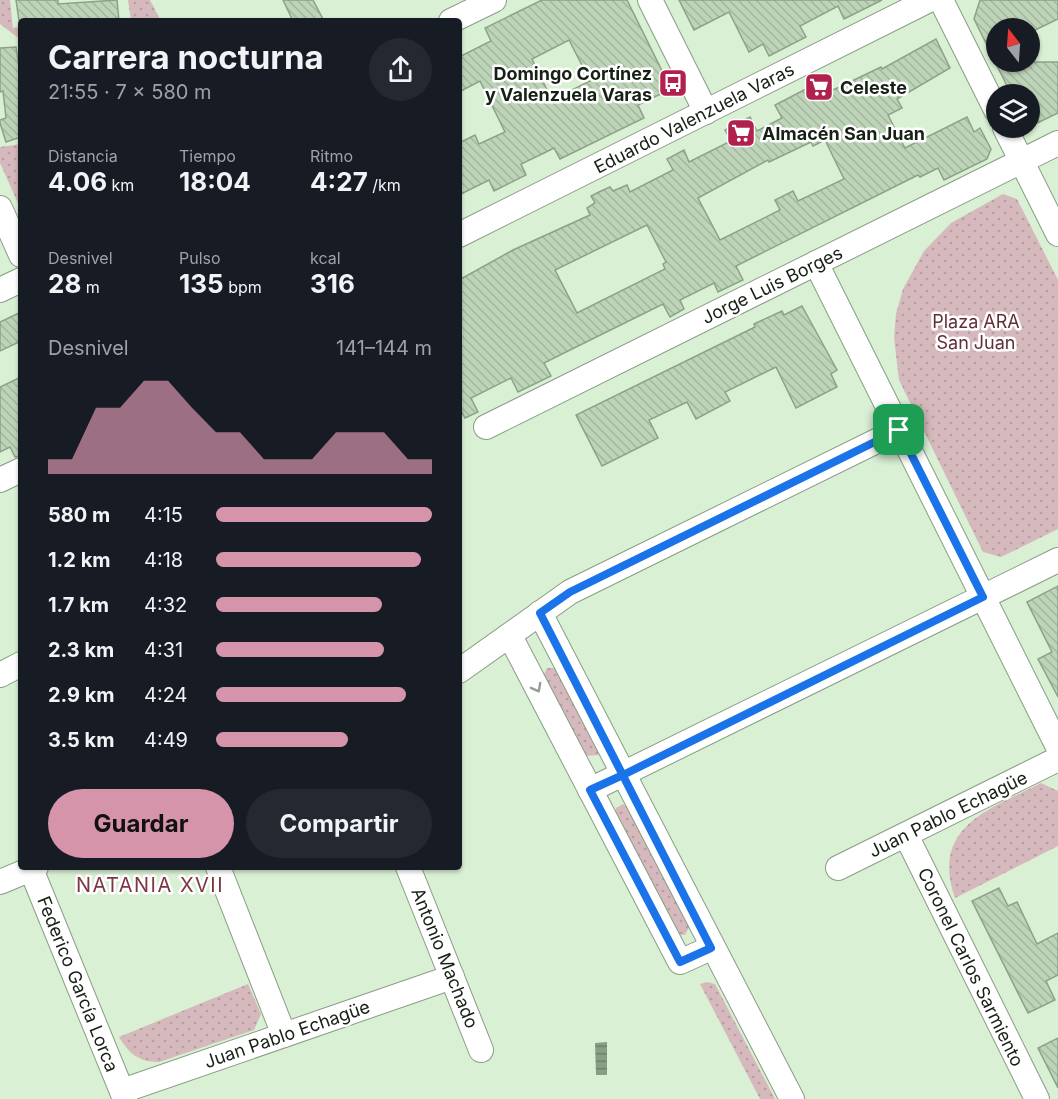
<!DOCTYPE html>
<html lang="es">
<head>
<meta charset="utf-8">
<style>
  body { margin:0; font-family:Inter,sans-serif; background:#242831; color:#f1f3f6; height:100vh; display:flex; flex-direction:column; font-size:22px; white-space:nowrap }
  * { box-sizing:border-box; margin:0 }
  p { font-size:20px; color:#9ea1a6 }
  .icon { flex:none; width:33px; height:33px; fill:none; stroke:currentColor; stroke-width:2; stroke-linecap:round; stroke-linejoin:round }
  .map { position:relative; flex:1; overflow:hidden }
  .details { position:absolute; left:18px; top:18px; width:444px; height:852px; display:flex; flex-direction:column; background:#171b24; border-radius:6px; box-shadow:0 2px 4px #0004 }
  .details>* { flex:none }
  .needle { width:39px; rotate:343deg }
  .tools { position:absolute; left:986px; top:18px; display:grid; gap:12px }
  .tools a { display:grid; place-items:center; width:54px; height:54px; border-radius:50%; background:#171b24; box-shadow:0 2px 4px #0004; font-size:30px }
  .pin { position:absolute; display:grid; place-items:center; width:51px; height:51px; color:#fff; margin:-26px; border-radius:12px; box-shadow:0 3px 9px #0006 }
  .round { display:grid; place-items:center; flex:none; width:63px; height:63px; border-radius:32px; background:#242831 }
  .overview { display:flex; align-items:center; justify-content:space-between; height:102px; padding:0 30px }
  h1 { font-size:33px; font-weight:700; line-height:45px }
  .figures { display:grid; grid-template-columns:repeat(3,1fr); gap:9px; height:102px; padding:6px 30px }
  .figures div { display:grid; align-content:center }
  .figures b { font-size:26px; font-weight:700 }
  .figures small { font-size:16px; font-weight:400 }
  .figures p { font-size:16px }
  .chart { height:168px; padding:12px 30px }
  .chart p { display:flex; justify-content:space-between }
  .chart svg { width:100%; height:108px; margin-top:6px; fill:#d594aa; opacity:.7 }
  .action { display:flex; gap:12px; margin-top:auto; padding:12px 30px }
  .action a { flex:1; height:69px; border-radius:36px; background:#d594aa; color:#111; font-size:24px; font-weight:700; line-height:69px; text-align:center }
  .action a+a { background:#242831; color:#f1f3f6 }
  ul { padding:0 30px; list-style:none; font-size:20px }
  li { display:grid; grid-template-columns:96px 72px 1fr; align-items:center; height:45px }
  li i { height:15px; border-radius:8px; background:#d594aa }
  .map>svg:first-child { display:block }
  .green { fill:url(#green-dots) }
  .water { fill:url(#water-rules) }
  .building { fill:url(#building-back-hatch); stroke:#8ca287; stroke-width:1.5; fill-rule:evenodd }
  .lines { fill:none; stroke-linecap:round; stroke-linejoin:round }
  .minor-casing { stroke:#889e84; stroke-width:26 }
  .minor { stroke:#fff; stroke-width:24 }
  .oneway { stroke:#979b96 }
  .route-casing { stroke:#fff; stroke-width:12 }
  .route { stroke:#1a73e8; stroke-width:8 }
  .labels { text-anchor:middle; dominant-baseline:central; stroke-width:5; stroke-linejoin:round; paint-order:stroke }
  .poi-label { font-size:18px; font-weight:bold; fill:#172015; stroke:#fff; text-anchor:start }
  .street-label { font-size:18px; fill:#172015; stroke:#fff }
  .park-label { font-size:18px; fill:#612f38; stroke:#fff }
  .neighbourhood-label { font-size:20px; letter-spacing:1.5px; fill:#7d3644; stroke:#fff }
</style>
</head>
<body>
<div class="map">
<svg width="1058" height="1099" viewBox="0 0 1058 1099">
  <defs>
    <pattern id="green-dots" width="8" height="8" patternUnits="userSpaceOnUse" patternTransform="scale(1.5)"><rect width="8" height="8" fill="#d6b9bc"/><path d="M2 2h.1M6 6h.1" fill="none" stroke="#b79fa1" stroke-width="1.8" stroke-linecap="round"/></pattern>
    <pattern id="water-rules" width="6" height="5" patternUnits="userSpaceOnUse" patternTransform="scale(1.5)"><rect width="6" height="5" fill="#899e85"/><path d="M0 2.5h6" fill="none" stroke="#6f806c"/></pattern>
    <pattern id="building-back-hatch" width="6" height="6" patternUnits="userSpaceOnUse" patternTransform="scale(1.5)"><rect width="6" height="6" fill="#bed4b9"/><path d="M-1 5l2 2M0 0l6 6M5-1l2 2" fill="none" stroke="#a3b69e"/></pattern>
  </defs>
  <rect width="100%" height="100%" fill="#d9f0d4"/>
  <g class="green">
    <path d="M0 0H10L13 28 21 27V40L0 24Z"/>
    <path d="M128 0H150L161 21H131Z"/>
    <path d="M21 144V210L0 163V147Z"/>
    <path d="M1003 194 1017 199 1058 280V529L1001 557 983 552 899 380 894 338 896 314 903 289 924 251 951 223Z"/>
    <path d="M547 668H555L599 750 598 755 585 756 543 676Z"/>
    <path d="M1041 783 1058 791V846L955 898C930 826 990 809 1041 783Z"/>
    <path d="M623 804 627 807 689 927 685 935 677 934 615 813 616 808Z"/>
    <path d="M707 982 715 984 775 1099H760L700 984Z"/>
    <path d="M248 984 261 1014 254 1030 159 1062C139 1062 129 1054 119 1037Z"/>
  </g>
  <path class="water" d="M607 1042V1075H596L595 1043Z"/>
  <g class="building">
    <path d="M16 0H58V4L117 0 119 21H19Z"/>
    <path d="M283 0H313L324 21H293Z"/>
    <path d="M542 0H627L671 89 638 105 644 118 560 159 554 148 542 154 521 164 526 175 494 191 489 180 459 195V143L475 135 479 144 505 132 480 81 459 92V57L491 41 485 28ZM569 40 590 81 552 100 532 59Z"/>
    <path d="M679 0H882L844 19 838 6 800 26 806 37 769 56 763 44 749 52 729 12 694 30Z"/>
    <path d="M980 0H1058V19L1029 33V28H996V62H1058V113L1029 127V94H1011L974 19Z"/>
    <path d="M936 39 950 68 897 99 902 108 888 115 905 148 967 117 974 132 980 128 991 149 987 159 944 180 938 168 920 177 918 175 736 266 743 280 718 292 714 283 680 300 684 309 670 317 663 304 570 350 544 363 551 376 518 392 511 378 471 398 478 412 465 418 459 407V280L513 250 590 215 587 208 595 203 591 196 599 192 610 187 613 191 627 185 630 192 673 170 667 159 684 150 689 162 731 141 725 130 750 117 757 131 782 118 775 105 806 89 825 80 831 91 881 67 882 69ZM825 140 844 179 798 201 793 191 775 200 780 210 720 240 698 198 768 160 769 162 811 142 813 146ZM647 225 666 262 663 264 665 269 577 313 555 270Z"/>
    <path d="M16 47 21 79V137L6 142 0 123V120L6 118 3 91 0 92V48Z"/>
    <path d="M802 306 837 370 831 374 837 387 796 408 776 367 725 392 730 401 696 419 687 402 649 420 658 438 602 466 576 415 755 327 754 324 782 311 784 315Z"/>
    <path d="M21 312V341L0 351V322Z"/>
    <path d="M21 377V456L15 457 10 447 0 452V387Z"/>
    <path d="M1058 586V697L1038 659 1052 652 1027 602Z"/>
    <path d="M999 888 1008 906 1017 902 1037 944 1058 933V975L1046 981 1055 1000 1028 1013 972 901Z"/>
    <path d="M1058 1038V1088L1038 1048Z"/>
  </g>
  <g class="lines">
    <g class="minor-casing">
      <g id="minor">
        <path d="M650 0 706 112"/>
        <path d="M941 0 996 110"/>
        <path d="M451 21 494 0"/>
        <path d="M1005 128 1058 234"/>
        <path d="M0 208 21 255"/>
        <path d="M459 235 929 0"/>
        <path d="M816 263 1058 747"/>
        <path d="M0 290 21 280"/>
        <path d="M486 427 1058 143"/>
        <path d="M0 480 21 470"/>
        <path d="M540 613 792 1099"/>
        <path d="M510 636 680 962 711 948"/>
        <path d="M459 671 570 592 899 430"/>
        <path d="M0 675 21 664"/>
        <path d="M590 790 1058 560"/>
        <path d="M906 835 1037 1099"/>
        <path d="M218 867 284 1035"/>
        <path d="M408 867 481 1050"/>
        <path d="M838 868 1058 759"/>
        <path d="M31 869 125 1099"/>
        <path d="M0 882 36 867"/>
        <path d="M122 1091 452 977"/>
      </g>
    </g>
    <use href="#minor" class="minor"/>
  </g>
  <defs><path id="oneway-chevron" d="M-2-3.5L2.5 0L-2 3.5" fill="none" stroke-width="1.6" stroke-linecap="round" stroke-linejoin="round" transform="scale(1.5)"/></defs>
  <use class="oneway" href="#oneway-chevron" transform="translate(537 688) rotate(62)"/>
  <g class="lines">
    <g class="route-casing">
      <path id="route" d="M899 430 570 592 540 613 711 948 680 962 590 790 623 775 983 597 899 430"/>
    </g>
    <use href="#route" class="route"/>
  </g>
  <defs>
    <g id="bus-square" transform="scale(1.5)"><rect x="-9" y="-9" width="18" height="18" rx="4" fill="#b2214e" stroke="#fff"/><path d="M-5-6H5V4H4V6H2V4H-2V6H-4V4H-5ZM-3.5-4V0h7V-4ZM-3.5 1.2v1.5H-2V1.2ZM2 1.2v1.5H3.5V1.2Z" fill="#fff"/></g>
    <g id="supermarket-square" transform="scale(1.5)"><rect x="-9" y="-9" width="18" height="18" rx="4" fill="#b2214e" stroke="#fff"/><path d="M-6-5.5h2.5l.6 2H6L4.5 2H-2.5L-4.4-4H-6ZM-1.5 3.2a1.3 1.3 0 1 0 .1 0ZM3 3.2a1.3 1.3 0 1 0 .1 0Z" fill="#fff"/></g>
  </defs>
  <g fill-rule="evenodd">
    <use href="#bus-square" x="673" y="83"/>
    <use href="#supermarket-square" x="819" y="87"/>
    <use href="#supermarket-square" x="741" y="133"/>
  </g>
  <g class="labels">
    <g class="poi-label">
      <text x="652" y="73" text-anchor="end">Domingo Cortínez<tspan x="652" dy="21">y Valenzuela Varas</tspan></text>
      <text x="840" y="87">Celeste</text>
      <text x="762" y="133">Almacén San Juan</text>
    </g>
    <g class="street-label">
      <text transform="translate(694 118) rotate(-27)">Eduardo Valenzuela Varas</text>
      <text transform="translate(772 285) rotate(-26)">Jorge Luis Borges</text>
      <text transform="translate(948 814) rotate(-26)">Juan Pablo Echagüe</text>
      <text transform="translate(445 958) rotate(68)">Antonio Machado</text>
      <text transform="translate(971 967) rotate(64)">Coronel Carlos Sarmiento</text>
      <text transform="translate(78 984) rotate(68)">Federico García Lorca</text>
      <text transform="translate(287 1034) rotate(-19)">Juan Pablo Echagüe</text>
    </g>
    <g class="park-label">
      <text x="976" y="321">Plaza ARA<tspan x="976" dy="21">San Juan</tspan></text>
    </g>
    <g class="neighbourhood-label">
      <text x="150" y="885">NATANIA XVII</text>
    </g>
  </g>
</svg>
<div class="tools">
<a><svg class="needle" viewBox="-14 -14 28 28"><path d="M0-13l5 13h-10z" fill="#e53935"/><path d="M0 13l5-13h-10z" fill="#9ea1a6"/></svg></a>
<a><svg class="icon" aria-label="layers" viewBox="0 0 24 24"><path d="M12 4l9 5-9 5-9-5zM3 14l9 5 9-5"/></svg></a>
</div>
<div class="pin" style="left:899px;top:430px;background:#1e9e55"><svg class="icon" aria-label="arrive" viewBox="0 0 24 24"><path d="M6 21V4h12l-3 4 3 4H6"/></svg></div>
<section class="details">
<div class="overview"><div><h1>Carrera nocturna</h1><p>21:55 · 7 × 580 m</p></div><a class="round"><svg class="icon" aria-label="share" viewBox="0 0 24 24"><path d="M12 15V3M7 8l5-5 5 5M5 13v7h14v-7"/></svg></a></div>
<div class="figures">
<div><p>Distancia</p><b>4.06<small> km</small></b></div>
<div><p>Tiempo</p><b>18:04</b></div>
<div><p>Ritmo</p><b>4:27<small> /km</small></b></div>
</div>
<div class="figures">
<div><p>Desnivel</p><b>28<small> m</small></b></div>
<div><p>Pulso</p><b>135<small> bpm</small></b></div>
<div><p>kcal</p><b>316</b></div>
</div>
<div class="chart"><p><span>Desnivel</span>141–144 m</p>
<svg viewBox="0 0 160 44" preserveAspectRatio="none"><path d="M0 44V38L10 38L20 17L30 17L40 6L50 6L60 17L70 27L80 27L90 38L100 38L110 38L120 27L130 27L140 27L150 38L160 38V44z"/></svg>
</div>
<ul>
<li><b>580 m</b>4:15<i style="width:100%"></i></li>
<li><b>1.2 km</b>4:18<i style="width:95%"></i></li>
<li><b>1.7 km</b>4:32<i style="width:77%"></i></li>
<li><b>2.3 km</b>4:31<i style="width:78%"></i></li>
<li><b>2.9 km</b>4:24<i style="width:88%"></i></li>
<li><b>3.5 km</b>4:49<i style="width:61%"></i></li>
</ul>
<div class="action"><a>Guardar</a><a>Compartir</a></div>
</section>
</div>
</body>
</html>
